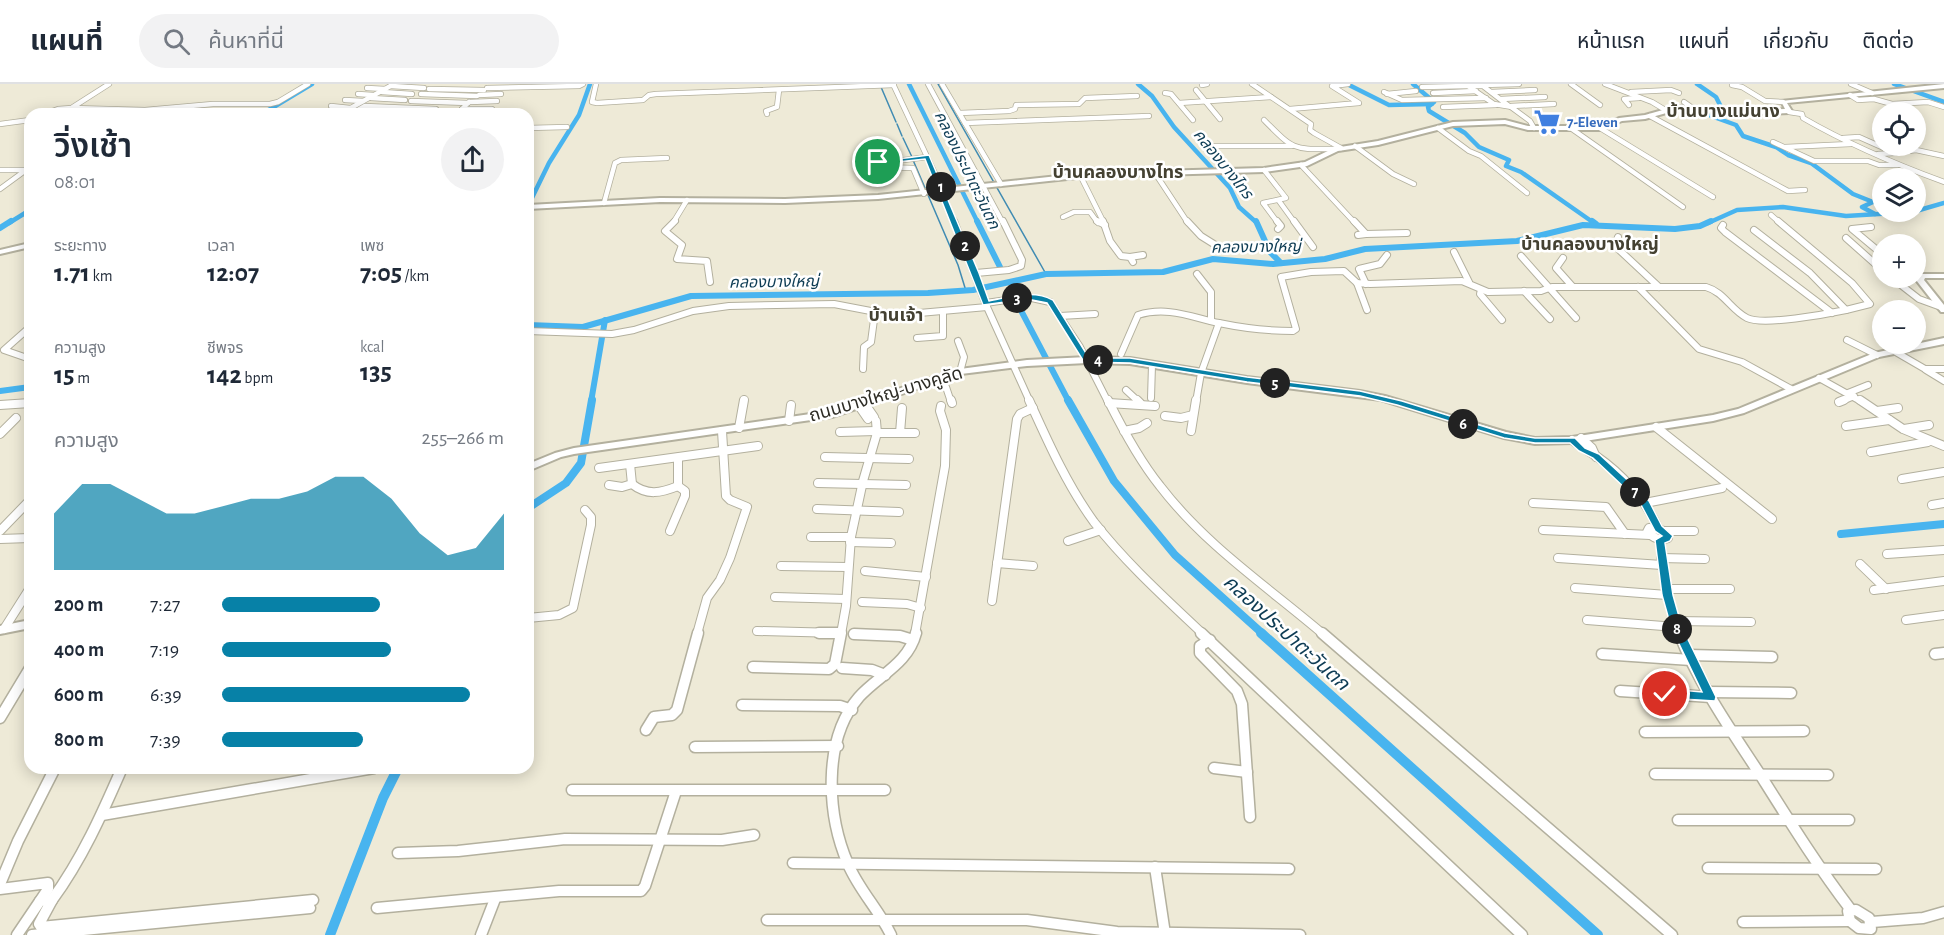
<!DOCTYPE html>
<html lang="th">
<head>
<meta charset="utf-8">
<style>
  body { margin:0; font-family:"Alegreya Sans","Noto Sans Thai",sans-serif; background:#f2f2f3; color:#1f2937; height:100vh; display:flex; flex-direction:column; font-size:22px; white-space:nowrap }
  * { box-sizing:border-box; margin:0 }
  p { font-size:20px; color:#747a83 }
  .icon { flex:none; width:33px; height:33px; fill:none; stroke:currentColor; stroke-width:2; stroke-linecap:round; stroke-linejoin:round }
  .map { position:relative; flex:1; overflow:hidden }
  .sheet { position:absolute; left:24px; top:24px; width:510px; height:666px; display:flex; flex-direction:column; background:#fff; border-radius:18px; box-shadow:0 3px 15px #0003 }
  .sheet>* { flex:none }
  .controls { position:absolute; left:1872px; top:18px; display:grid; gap:12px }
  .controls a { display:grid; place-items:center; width:54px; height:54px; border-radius:50%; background:#fff; box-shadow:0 3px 15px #0003; font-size:30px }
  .pin { position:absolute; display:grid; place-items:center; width:51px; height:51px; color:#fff; margin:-26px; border:3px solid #fff; border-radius:50%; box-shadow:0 2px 6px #0007 }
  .km { position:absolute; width:30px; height:30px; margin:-15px; border-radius:50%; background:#222; color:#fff; font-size:16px; line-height:30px; text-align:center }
  .round { display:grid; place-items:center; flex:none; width:63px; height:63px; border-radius:32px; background:#f2f2f3 }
  .head { display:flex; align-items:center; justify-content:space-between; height:102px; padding:0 30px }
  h1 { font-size:33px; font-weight:600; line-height:45px }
  .figures { display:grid; grid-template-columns:repeat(3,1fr); gap:9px; height:102px; padding:6px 30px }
  .figures div { display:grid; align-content:center }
  .figures b { font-size:26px; font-weight:600 }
  .figures small { font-size:16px; font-weight:400 }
  .figures p { font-size:16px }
  .chart { height:168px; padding:12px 30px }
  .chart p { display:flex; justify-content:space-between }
  .chart svg { width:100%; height:108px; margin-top:6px; fill:#0781a7; opacity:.7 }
  ul { padding:0 30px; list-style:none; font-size:20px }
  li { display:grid; grid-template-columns:96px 72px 1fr; align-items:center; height:45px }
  li i { height:15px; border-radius:8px; background:#0781a7 }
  header { display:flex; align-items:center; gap:36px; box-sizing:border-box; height:84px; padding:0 30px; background:#fff; border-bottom:2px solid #e0e1e3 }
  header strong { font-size:28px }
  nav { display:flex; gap:33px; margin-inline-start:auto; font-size:21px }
  .search { width:420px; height:54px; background:#f2f2f3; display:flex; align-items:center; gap:15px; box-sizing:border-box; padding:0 21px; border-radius:33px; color:#747a83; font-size:22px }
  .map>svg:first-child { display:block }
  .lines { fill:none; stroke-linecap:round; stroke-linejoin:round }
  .stream { stroke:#408bb2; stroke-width:1.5 }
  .canal-far3 { stroke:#48b4ef; stroke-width:4.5 }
  .canal-far2 { stroke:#48b4ef; stroke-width:6 }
  .canal-far1 { stroke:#48b4ef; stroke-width:8 }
  .canal { stroke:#48b4ef; stroke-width:10 }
  .street-far3-casing { stroke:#b3b09e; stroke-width:6 }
  .street-far2-casing { stroke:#b3b09e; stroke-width:8 }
  .street-far1-casing { stroke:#b3b09e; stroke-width:10 }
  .street-casing { stroke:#b3b09e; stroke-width:13 }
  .secondary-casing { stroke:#b3b09e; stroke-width:4 }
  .street-far3 { stroke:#fff; stroke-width:4.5 }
  .street-far2 { stroke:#fff; stroke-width:6 }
  .street-far1 { stroke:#fff; stroke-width:8 }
  .street { stroke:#fff; stroke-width:10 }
  .secondary { fill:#fff; fill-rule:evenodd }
  .route { fill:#0781a7; stroke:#fff; stroke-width:1.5 }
  .labels { text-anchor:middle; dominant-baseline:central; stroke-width:5; stroke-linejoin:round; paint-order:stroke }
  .far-shop-label { font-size:15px; font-weight:bold; fill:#366cbe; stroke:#fff; text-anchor:start }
  .far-water-label { font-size:16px; font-style:italic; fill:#0e3c54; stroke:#fff }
  .far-quarter-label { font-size:18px; font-weight:bold; fill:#444132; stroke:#fff }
  .street-label { font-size:18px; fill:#2d2c25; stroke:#fff }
  .water-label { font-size:20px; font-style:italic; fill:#0e3c54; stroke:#fff }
</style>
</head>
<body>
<header>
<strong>แผนที่</strong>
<div class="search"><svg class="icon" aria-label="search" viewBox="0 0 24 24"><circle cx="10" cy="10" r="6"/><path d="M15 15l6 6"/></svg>ค้นหาที่นี่</div>
<nav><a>หน้าแรก</a><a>แผนที่</a><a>เกี่ยวกับ</a><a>ติดต่อ</a></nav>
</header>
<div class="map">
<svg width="1944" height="851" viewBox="0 0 1944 851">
  <rect width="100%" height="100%" fill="#eeead7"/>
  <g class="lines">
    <g class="stream">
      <path d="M938 0 1046 190"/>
      <path d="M881 3 896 38"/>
      <path d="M897 40 902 52"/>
      <path d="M903 54 912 73"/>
      <path d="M913 76 958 181 966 207"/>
    </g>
    <g class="canal-far3">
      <path d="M909 0 978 139"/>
      <path d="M1138 0 1152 12 1174 43 1230 104 1239 123 1257 139"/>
      <path d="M1347 0 1389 21 1432 20"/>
      <path d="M1413 0 1434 18 1428 23 1429 27 1465 49 1479 63 1509 76 1506 82 1521 88 1594 139"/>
      <path d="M1697 0 1716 13 1722 25 1720 28 1710 30 1711 32 1736 41 1743 52 1776 63 1788 71 1811 79 1853 110 1873 118 1862 123 1875 130"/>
      <path d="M1894 0 1944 18"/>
      <path d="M262 30 312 0"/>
      <path d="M528 122 549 79 579 31 590 0"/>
      <path d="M1916 127 1944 119"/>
      <path d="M9 139 30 126"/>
      <path d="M1708 139 1737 126 1783 123 1846 132 1912 128"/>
    </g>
    <g class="canal-far2">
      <path d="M977 137 1000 183"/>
      <path d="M1256 137 1270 168 1281 179"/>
      <path d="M1592 137 1596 140"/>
      <path d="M0 144 11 137"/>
      <path d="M1017 219 1069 318"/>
      <path d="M528 241 583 243 691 212 928 209 973 206 1046 190 1163 188 1213 175 1273 180 1325 175 1365 165 1517 157 1583 141 1675 145 1700 142 1711 137"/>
      <path d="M0 307 30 303"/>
      <path d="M591 318 605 236"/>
    </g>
    <g class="canal-far1">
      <path d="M1068 316 1114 397 1175 471 1263 550"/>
      <path d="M528 424 566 399 581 379 592 316"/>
      <path d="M1841 450 1944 440"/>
    </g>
    <g class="canal">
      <path d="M1261 549 1598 851"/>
      <path d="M330 851 383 714 398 684"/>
    </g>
    <g class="street-far3-casing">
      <g id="street-far3">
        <path d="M596 0 592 18 597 19 643 16 649 11 656 10 894 1"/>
        <path d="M893 0 938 96 954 139"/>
        <path d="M928 0 1003 139"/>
        <path d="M942 0 1001 100"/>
        <path d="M1252 0 1311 40 1310 46 1314 49 1341 64"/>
        <path d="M1571 0 1600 21"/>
        <path d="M1605 0 1652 18 1667 27"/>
        <path d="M1851 0 1872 9"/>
        <path d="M1202 1 1207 0"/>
        <path d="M1482 1 1519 0"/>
        <path d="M1732 1 1742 3 1765 17 1783 18"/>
        <path d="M391 2 424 4"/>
        <path d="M1422 3 1468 2"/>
        <path d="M367 4 385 5"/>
        <path d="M487 4 579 2 583 0"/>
        <path d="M429 5 484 6"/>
        <path d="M1196 6 1220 35"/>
        <path d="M382 8 412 10"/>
        <path d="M1384 8 1402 16 1486 14"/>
        <path d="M1492 8 1535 6"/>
        <path d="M1631 8 1671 6 1679 9"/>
        <path d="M1165 9 1171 10 1193 36"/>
        <path d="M1433 9 1476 7"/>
        <path d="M358 10 373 11"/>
        <path d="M421 10 477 12"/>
        <path d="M1387 10 1416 7"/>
        <path d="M479 11 501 10"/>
        <path d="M1850 11 1858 16 1874 15 1892 20 1928 18 1944 23"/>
        <path d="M371 14 405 16"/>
        <path d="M1501 15 1545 13"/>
        <path d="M345 16 363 17"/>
        <path d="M411 17 468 19"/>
        <path d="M470 18 497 17"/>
        <path d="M1684 18 1694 25"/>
        <path d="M1179 19 1271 13"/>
        <path d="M1629 21 1624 15 1639 14"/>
        <path d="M331 22 350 24"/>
        <path d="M1508 22 1512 23 1494 20 1468 2H1483L1509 22"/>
        <path d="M1511 22 1554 20"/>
        <path d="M73 23 109 0"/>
        <path d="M1443 23 1496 21"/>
        <path d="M1511 23 1530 37 1534 44"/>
        <path d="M462 25H492"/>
        <path d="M1290 25 1359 19 1332 2 1348 0"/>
        <path d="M318 28 335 30"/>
        <path d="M1789 28 1802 30 1803 34C1848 60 1895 80 1944 98"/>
        <path d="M960 29 1009 27 1015 25 1016 21 1079 20 1085 14 1137 12"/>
        <path d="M44 30 58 25 72 24 145 26 213 20H270L278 18 308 0"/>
        <path d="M340 30 394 0"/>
        <path d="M353 30H351L365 22 436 25"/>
        <path d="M457 30 469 18"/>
        <path d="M767 30 766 27 777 23 779 6"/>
        <path d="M1650 32 1788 107 1805 106"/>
        <path d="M1264 36C1295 67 1292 65 1336 65"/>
        <path d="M965 39 1149 32"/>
        <path d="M0 40 30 36"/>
        <path d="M528 44 567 43"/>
        <path d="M1438 44 1469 67 1481 72 1527 109"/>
        <path d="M1600 44 1713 113"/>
        <path d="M1572 45 1683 123"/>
        <path d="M1843 54 1859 53 1895 69 1878 70"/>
        <path d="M1773 58 1814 77H1868L1879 81H1898"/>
        <path d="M1209 62H1292"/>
        <path d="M1355 62 1393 90 1414 100"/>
        <path d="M1785 63 1851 60"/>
        <path d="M1895 69 1916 66 1944 72"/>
        <path d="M1301 81 1355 139"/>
        <path d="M0 86H25"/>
        <path d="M1264 86 1286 114 1263 119 1278 139"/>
        <path d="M1155 89 1188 139"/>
        <path d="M1080 91 1104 139"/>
        <path d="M0 105 26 86"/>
        <path d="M924 110 913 84 881 83 874 80 927 73"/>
        <path d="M1279 117 1295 139"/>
        <path d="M604 119 615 79 621 76 667 74"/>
        <path d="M1771 131 1780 139"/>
        <path d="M1063 133 1074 128H1090L1098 139"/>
        <path d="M673 139 687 116"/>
      </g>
    </g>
    <g class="street-far2-casing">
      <g id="street-far2">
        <path d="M675 137 665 147 682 161 677 175 707 177 710 198"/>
        <path d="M954 137 987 223 1030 318"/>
        <path d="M1097 137 1105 141"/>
        <path d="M1103 137 1110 157 1121 172 1130 173 1133 178"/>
        <path d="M1187 137 1201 152 1217 162"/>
        <path d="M1277 137 1281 142 1278 145"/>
        <path d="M1294 137 1313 163"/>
        <path d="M1354 137 1366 150 1358 151"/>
        <path d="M1778 137 1852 199 1870 220 1846 226"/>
        <path d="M1723 141 1721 144 1725 148 1832 229"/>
        <path d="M1871 143 1852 145 1882 170"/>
        <path d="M1366 150 1407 149"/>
        <path d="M1618 153 1615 162 1659 203"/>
        <path d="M1846 154 1882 186"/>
        <path d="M1454 168 1469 198"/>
        <path d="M1521 172 1576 234"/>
        <path d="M1130 173 1143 171"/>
        <path d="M1563 174 1556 184 1572 202"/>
        <path d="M976 189 1009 186 1021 182 1022 176 1003 137"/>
        <path d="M1197 190 1211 208V237"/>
        <path d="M1892 194 1919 215 1941 223"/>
        <path d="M1357 199 1367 226"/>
        <path d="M1366 200 1359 185 1380 180 1387 171"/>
        <path d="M1638 203 1699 265 1742 278 1791 305"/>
        <path d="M1481 206 1480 210 1502 236"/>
        <path d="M1524 207 1550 235"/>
        <path d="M986 219 1027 213 1050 218 1080 263 1108 318"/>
        <path d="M1060 232 1095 230"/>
        <path d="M30 243 4 266 30 275"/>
        <path d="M528 247 612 250 634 246 693 227 729 222 834 220 881 229 908 230 987 223"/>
        <path d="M917 254 943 252V227"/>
        <path d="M1847 256 1877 271"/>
        <path d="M958 257 964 273 960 288"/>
        <path d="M1894 267 1925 285H1944"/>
        <path d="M1121 270 1138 231C1167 222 1191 233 1219 239 1243 244 1268 247 1293 247L1296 245 1281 193 1311 188 1344 187 1357 199 1370 200 1462 197 1488 208 1541 207 1552 203H1706C1724 208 1731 226 1747 234 1763 242 1827 230 1846 226L1810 189 1754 146"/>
        <path d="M863 285 864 263 871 258 875 228"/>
        <path d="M1926 286 1944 297"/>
        <path d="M1819 294 1862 318"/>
        <path d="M933 296 946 303 951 318"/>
        <path d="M1126 306 1139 318"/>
        <path d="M1848 309 1868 301"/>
        <path d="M1151 314 1152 281"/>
        <path d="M1196 318 1201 289 1219 239"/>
        <path d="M1840 318 1854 312"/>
      </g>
    </g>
    <g class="street-far1-casing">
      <g id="street-far1">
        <path d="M951 316 952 319"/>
        <path d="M1029 316C1048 358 1067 401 1094 438 1126 479 1165 514 1203 550"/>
        <path d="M1108 316C1123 346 1139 376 1160 402 1205 461 1268 503 1323 550"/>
        <path d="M1137 316 1140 319"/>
        <path d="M1860 316 1903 345 1944 362"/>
        <path d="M1839 318 1844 316"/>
        <path d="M1109 319 1155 322"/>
        <path d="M865 320 874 333"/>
        <path d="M0 321 30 319"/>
        <path d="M859 322 868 335"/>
        <path d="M1877 327 1898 324"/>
        <path d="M1165 332 1181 334 1193 331"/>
        <path d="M789 337 791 321"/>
        <path d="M1846 342 1889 336"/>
        <path d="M1656 343 1772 435"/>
        <path d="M739 344 744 316"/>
        <path d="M1904 345 1929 341"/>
        <path d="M1124 347 1139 344 1147 339"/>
        <path d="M1191 347 1196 316"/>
        <path d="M840 348 876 347"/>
        <path d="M877 349H915"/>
        <path d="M900 349 902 324"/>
        <path d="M0 350 16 334"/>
        <path d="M1581 354 1592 364 1596 373"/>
        <path d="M1572 356C1580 362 1588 367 1596 372 1621 389 1646 416 1658 444"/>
        <path d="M1871 368 1928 358"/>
        <path d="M825 373 909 375"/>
        <path d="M599 384 758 362"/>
        <path d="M1902 395 1944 388"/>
        <path d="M818 399 906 401"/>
        <path d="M632 400C647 412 661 409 678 402"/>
        <path d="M609 401 622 403 632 400 630 380"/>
        <path d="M1533 419 1606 423 1625 450"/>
        <path d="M1645 419 1722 404"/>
        <path d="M1932 421 1944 419"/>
        <path d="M817 425 899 428"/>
        <path d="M1649 444 1664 447 1668 454C1660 457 1653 454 1647 448Z"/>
        <path d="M1543 446 1650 451"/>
        <path d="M0 447 30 416"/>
        <path d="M670 447 685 412V407L678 402V374"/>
        <path d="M1664 447H1694"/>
        <path d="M811 453H851"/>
        <path d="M0 455 30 454"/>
        <path d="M1660 456 1667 510 1679 550"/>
        <path d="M1068 457 1101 446"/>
        <path d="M850 458 891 459"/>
        <path d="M1887 470 1944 466"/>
        <path d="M1558 474 1662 481"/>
        <path d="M1661 474 1705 475"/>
        <path d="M997 479 1033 482"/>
        <path d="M1860 480 1886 505"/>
        <path d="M781 482 848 483"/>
        <path d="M865 487 926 493"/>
        <path d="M1575 504 1667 511"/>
        <path d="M1666 505H1730"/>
        <path d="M1874 506 1944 497"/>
        <path d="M775 513 846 515"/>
        <path d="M992 517 1017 335 1020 330 1033 324"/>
        <path d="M862 518 907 520 921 524"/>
        <path d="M528 534 559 531 573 524 591 441V433L585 426"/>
        <path d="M1587 536 1676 543"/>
        <path d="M1906 536 1944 531"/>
        <path d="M1674 537 1751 538"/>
        <path d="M4 545 30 504"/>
        <path d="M757 547 839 549"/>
        <path d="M697 550 707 514 720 496 730 474 747 423 730 416 726 412 722 347"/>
        <path d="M841 550 846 522 851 453 863 397 877 349 876 337"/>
        <path d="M915 550 945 382 946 346 940 327 941 322"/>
      </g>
    </g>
    <g class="street-casing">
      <g id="street">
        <path d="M819 549H839"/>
        <path d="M1201 549 1522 851"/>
        <path d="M1322 549 1672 851"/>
        <path d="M1679 549C1699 601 1731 646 1761 692 1790 738 1818 783 1851 826"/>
        <path d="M854 550 900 552 913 556"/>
        <path d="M1210 556 1200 562V569L1237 607 1242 620 1250 733"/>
        <path d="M1602 570 1691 576"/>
        <path d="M1935 570 1944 569"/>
        <path d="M1689 571 1772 573"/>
        <path d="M753 583 829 585 835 580 841 549"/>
        <path d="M842 584 872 586 885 591"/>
        <path d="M1620 607 1711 613"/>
        <path d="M1708 608 1791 609"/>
        <path d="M742 621 840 622 852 626"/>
        <path d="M0 634 30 584"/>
        <path d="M646 646 654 633 672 631 677 626 698 549"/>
        <path d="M1645 648 1804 647"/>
        <path d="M695 663 838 662"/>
        <path d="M1214 684 1247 688"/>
        <path d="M1655 690 1828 691"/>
        <path d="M572 706H885"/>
        <path d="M102 731 374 684"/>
        <path d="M1678 736H1849"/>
        <path d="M398 769 458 767 565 755 722 756 754 751"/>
        <path d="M793 779 1289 785"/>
        <path d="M1155 783 1165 850"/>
        <path d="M1708 784 1876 785"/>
        <path d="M0 800 18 757 55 684"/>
        <path d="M0 805 48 799V805L40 817"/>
        <path d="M52 816 39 840 41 843 313 816"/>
        <path d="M377 824 559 807H641L645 802 676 707"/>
        <path d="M1856 826 1869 834 1871 845 1859 844 1850 837 1848 827Z"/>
        <path d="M767 836H1027L1117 848 1300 851"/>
        <path d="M1743 838 1850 837"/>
        <path d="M1872 838 1923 834 1944 828"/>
        <path d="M17 851 40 817 52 816C82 775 102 730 122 684"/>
        <path d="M32 851 310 824"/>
        <path d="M481 851 495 815"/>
        <path d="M891 851C879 826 859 806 848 780 827 731 822 656 859 613 879 591 908 580 916 549"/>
      </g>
    </g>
    <g class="secondary-casing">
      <g id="secondary">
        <path d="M1944 0V4L1787 19 1792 27 1789 29 1765 30 1677 26 1645 35 1622 37 1600 46H1528L1505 40 1453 42 1378 61 1338 67 1307 82 1264 88 1086 93 878 115 785 119 660 118 528 125V121L660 114 785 115 878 111 1086 89 1264 84 1305 78 1334 64 1378 57 1453 38 1505 36 1528 42H1599L1619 34 1645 31 1677 22 1765 26 1785 25 1781 17Z"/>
        <path d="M30 159V163L0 170V166Z"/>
        <path d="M1919 190H1944V194H1925L1924 196 1944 221V228H1941L1916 196Z"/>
        <path d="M1944 254V260L1879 273 1744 329 1713 337 1572 359 1535 360 1504 354 1381 316 1247 299 1130 280 1087 279 1027 282 961 290 832 333 574 370 561 373 528 387V380L555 369 574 364 831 327 960 285 1027 276 1087 273 1130 274 1247 293 1360 307 1385 312 1506 348 1535 354 1572 353 1713 331 1738 325 1874 269Z"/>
        <path d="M30 536V544L0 550V542Z"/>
      </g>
    </g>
    <use href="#street-far3" class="street-far3"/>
    <use href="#street-far2" class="street-far2"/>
    <use href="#street-far1" class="street-far1"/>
    <use href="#street" class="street"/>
    <use href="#secondary" class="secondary"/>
  </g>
  <path class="route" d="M929 71 979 189 989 217C1010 213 1033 205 1053 216L1089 274H1130L1247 293 1360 307 1402 317 1505 349 1535 354H1575L1585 364 1599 370 1635 403 1649 417 1662 442 1673 452 1670 457 1665 459 1673 511 1682 543 1716 613 1715 617 1665 614 1659 610 1665 605 1702 608 1671 543 1662 511 1655 456 1662 452 1655 447 1641 421 1628 407 1593 374 1579 367 1570 359H1535L1504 354 1397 321 1360 312 1247 298 1130 279 1084 278 1047 219 1027 215 983 221 925 75 878 80 875 78Z"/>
  <defs>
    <g id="supermarket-bare" transform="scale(2.07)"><path d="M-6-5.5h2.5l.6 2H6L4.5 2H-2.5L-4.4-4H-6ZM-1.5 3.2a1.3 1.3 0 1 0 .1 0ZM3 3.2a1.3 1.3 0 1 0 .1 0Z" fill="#3f7fe0" stroke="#fff" stroke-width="2.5" paint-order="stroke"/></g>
  </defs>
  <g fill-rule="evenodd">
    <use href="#supermarket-bare" x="1547" y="38"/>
  </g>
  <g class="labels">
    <g class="far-shop-label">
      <text x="1567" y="38">7-Eleven</text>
    </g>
    <g class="far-water-label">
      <text transform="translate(1223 80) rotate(51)">คลองบางไทร</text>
      <text transform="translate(967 86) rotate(64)">คลองประปาตะวันตก</text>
      <text transform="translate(1256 163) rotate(-1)">คลองบางใหญ่</text>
      <text transform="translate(774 198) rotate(-1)">คลองบางใหญ่</text>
    </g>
    <g class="far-quarter-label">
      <text x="1723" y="28">บ้านบางแม่นาง</text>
      <text x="1118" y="89">บ้านคลองบางไทร</text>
      <text x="1590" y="161">บ้านคลองบางใหญ่</text>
      <text x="896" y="232">บ้านเจ้า</text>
    </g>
    <g class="street-label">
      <text transform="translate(886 311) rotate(-16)">ถนนบางใหญ่-บางคูลัด</text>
    </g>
    <g class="water-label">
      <text transform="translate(1286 549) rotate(42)">คลองประปาตะวันตก</text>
    </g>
  </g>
</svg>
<div class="controls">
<a><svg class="icon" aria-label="locate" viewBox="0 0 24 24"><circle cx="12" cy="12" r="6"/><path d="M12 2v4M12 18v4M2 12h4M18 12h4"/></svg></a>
<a><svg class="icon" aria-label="layers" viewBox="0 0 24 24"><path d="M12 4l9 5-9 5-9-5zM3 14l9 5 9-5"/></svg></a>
<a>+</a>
<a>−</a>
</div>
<div class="pin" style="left:878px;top:78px;background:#1e9e55"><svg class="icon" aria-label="arrive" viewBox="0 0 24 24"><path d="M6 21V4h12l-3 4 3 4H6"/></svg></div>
<div class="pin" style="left:1665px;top:610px;background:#d93025"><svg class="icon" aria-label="check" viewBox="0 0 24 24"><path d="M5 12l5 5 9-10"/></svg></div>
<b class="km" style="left:941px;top:103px">1</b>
<b class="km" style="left:965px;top:162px">2</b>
<b class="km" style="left:1017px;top:214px">3</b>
<b class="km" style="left:1098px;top:276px">4</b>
<b class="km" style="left:1275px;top:299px">5</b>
<b class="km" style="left:1463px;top:340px">6</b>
<b class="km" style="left:1635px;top:408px">7</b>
<b class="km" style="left:1677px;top:545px">8</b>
<section class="sheet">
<div class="head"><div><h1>วิ่งเช้า</h1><p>08:01</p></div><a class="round"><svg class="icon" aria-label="share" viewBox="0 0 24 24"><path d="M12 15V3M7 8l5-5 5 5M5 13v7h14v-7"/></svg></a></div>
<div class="figures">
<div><p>ระยะทาง</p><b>1.71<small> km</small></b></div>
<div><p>เวลา</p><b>12:07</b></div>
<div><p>เพซ</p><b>7:05<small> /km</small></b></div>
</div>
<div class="figures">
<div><p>ความสูง</p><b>15<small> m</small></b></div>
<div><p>ชีพจร</p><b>142<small> bpm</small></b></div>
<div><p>kcal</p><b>135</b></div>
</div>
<div class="chart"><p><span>ความสูง</span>255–266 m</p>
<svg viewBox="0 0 160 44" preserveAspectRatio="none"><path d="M0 44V21L10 9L20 9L30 15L40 21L50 21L60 18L70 15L80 15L90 12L100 6L110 6L120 15L130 29L140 38L150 35L160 21V44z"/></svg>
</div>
<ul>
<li><b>200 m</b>7:27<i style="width:56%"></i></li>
<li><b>400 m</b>7:19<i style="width:60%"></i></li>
<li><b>600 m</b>6:39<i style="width:88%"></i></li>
<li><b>800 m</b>7:39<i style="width:50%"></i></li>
</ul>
</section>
</div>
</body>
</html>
